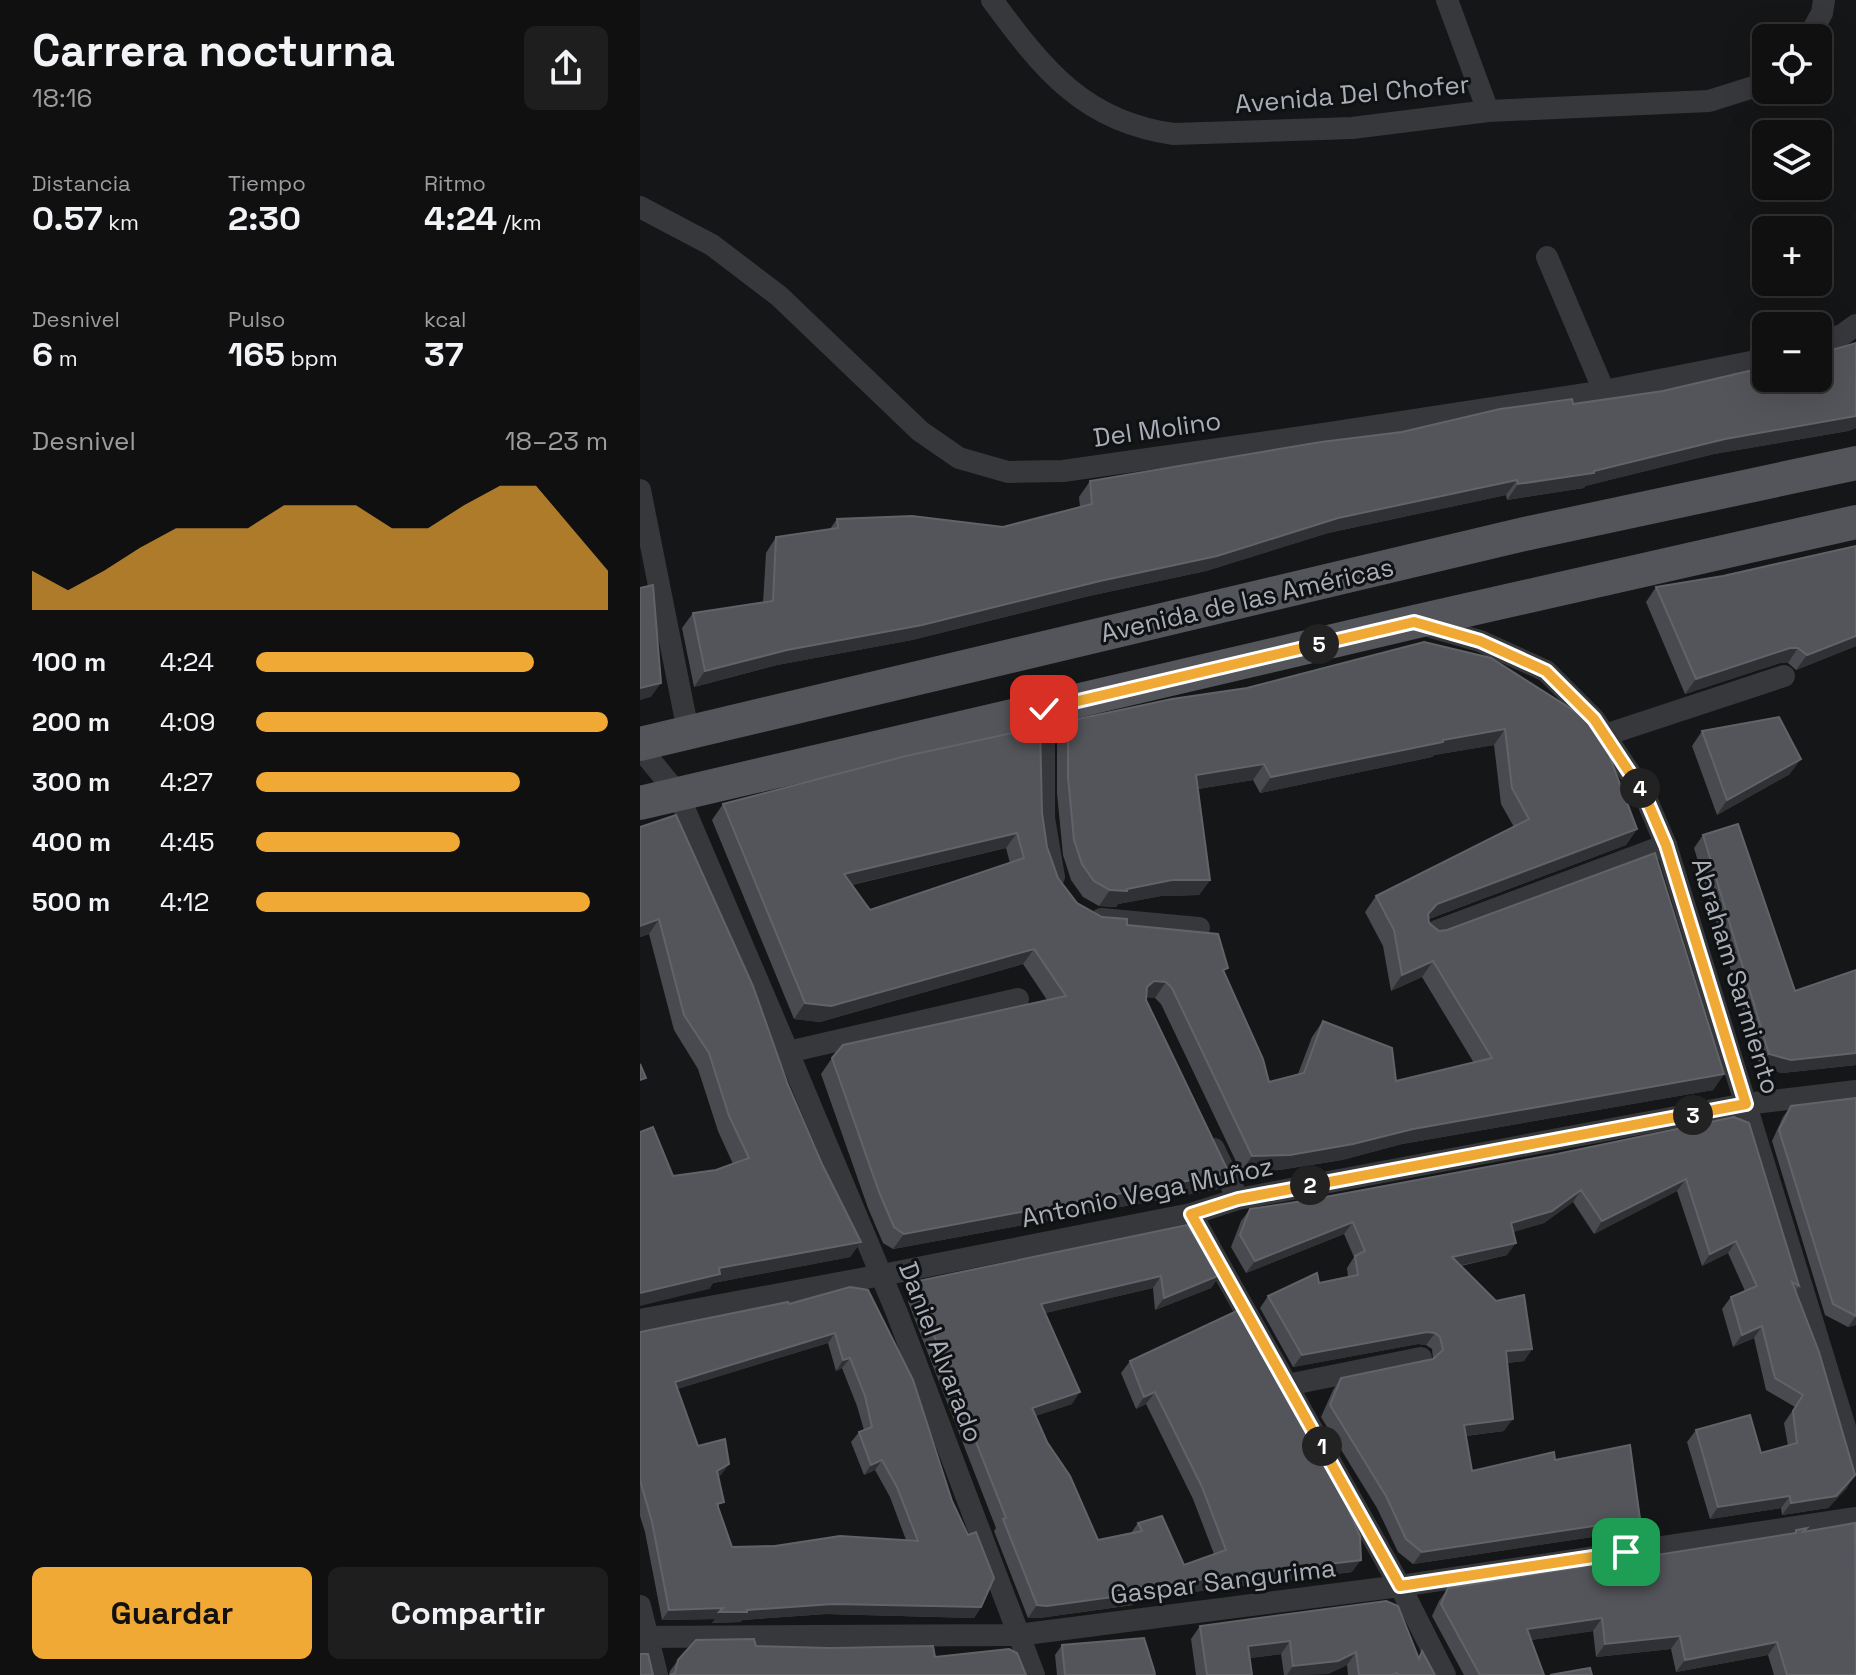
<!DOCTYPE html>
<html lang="es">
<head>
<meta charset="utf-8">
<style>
  body { margin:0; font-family:"Space Grotesk",sans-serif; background:#1e1e1f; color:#f1f3f6; height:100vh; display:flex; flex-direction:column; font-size:30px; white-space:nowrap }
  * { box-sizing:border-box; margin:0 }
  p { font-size:26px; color:#9c9d9f }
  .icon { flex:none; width:44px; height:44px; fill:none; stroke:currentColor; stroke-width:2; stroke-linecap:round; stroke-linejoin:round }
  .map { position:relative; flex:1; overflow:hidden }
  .sheet { display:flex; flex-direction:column; background:#101011; width:640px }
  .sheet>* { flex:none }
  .tools { position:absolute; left:1112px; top:24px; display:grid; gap:16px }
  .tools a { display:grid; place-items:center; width:80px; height:80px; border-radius:12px; background:#101011; box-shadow:0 8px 32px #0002,0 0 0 2px #303031; font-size:40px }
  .pin { position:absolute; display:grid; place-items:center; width:68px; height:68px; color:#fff; margin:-34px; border-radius:16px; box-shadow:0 4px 12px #0006 }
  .km { position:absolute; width:40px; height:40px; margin:-20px; border-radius:50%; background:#222; color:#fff; font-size:22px; line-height:40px; text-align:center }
  .round { display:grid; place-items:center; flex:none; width:84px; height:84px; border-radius:12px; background:#1e1e1f }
  .summary { display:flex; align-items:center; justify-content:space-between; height:136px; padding:0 32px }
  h1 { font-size:44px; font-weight:700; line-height:60px }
  .figures { display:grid; grid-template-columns:repeat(3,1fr); gap:12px; height:136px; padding:8px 32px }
  .figures div { display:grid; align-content:center }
  .figures b { font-size:34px; font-weight:700 }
  .figures small { font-size:22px; font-weight:400 }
  .figures p { font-size:22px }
  .chart { height:224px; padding:16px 32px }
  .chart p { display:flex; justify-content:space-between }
  .chart svg { width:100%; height:144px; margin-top:8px; fill:#f0a935; opacity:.7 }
  .cta { display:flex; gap:16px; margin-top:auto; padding:16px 32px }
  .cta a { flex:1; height:92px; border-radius:12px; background:#f0a935; color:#111; font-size:32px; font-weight:700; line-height:92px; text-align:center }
  .cta a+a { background:#1e1e1f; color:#f1f3f6 }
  ul { padding:0 32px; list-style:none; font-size:26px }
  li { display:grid; grid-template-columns:128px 96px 1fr; align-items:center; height:60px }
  li i { height:20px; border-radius:10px; background:#f0a935 }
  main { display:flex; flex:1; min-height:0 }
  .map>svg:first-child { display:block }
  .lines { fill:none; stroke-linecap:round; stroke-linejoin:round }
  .minor { stroke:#36383c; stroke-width:22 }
  .primary { stroke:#53555b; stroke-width:34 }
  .wall { fill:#494a4f; fill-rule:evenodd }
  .shaded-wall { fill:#303134 }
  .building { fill:#53555a; stroke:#616369; stroke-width:2; fill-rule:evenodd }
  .route-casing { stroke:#fff; stroke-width:16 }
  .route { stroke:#f0a935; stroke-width:10 }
  .labels { text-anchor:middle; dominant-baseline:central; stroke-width:6; stroke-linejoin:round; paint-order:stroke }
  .street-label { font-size:26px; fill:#a8adb7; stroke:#101112 }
</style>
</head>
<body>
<main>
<section class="sheet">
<div class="summary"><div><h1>Carrera nocturna</h1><p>18:16</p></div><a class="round"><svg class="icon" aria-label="share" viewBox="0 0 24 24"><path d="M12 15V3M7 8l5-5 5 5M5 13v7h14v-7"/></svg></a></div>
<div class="figures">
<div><p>Distancia</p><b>0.57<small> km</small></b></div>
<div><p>Tiempo</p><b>2:30</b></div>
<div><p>Ritmo</p><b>4:24<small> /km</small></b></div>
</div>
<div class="figures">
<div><p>Desnivel</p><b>6<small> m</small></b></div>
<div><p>Pulso</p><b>165<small> bpm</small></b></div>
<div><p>kcal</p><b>37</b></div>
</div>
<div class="chart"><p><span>Desnivel</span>18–23 m</p>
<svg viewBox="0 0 160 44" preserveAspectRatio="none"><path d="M0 44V32L10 38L20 32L30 25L40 19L50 19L60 19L70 12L80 12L90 12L100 19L110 19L120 12L130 6L140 6L150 19L160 32V44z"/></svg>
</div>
<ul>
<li><b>100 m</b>4:24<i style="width:79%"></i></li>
<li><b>200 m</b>4:09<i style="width:100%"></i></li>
<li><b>300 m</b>4:27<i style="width:75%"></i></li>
<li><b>400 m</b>4:45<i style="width:58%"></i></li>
<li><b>500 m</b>4:12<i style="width:95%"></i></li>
</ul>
<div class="cta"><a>Guardar</a><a>Compartir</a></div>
</section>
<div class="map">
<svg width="1216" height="1675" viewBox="0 0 1216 1675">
  <rect width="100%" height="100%" fill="#151617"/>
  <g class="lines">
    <g class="minor">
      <path d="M352 0C403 69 444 122 534 134L712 128 848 111 1069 101 1126 83"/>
      <path d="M807 0 848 111"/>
      <path d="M1168 38 1182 13 1184 0"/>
      <path d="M0 207 72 245 139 296 280 431 319 458 368 472 423 471 690 433 964 391 1126 359"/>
      <path d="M907 257 964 391"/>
      <path d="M1178 343 1202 335 1216 325"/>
      <path d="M0 490 48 731"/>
      <path d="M780 624 840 641 906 671 954 719 1005 796 1026 845 1216 1463"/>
      <path d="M404 709V818L414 877"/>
      <path d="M965 735 1144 676"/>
      <path d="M0 748 38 794 148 1052 257 1313 394 1675"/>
      <path d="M461 919 559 928"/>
      <path d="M791 933 1026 845"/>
      <path d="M148 1052 378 999"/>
      <path d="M574 1149 598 1199"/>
      <path d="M551 1214 760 1586 805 1675"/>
      <path d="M0 1320 242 1275 551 1214 598 1199 1106 1104 1216 1091"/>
      <path d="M647 1385 781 1358"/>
      <path d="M0 1606 17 1675"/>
      <path d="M0 1637 378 1635 760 1586 1216 1518"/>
    </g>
    <g class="primary">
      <path d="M0 744 880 535 1216 463"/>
      <path d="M0 803 774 622 1216 522"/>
    </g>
  </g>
  <g class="wall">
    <path d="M1216 343V428L1208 431 1074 454 945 486 944 488 867 500 866 495 688 533 566 571 449 596 272 640 137 665 54 687 42 628 53 613 123 603 126 553 136 537 190 529 197 519 363 527 440 507 439 497 450 481 933 404 1023 391 1200 348Z"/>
    <path d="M1216 546V646L1156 670 1148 663H1140L1045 694 1006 602 1016 587 1083 576Z"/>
    <path d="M784 642 997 829 986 845 789 919V923L799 931 1084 1074 1073 1090 762 1144 702 1160 639 1170 601 1172 521 1004 515 998 507 997 506 1000 578 1189 253 1249 243 1243 228 1208 181 1074 192 1058 407 1000 383 964 180 1022 154 1019 72 820 83 804 402 813 407 847 418 878 437 903 462 917 487 925 584 973 629 1082 658 1074 672 1037 683 1021 756 1081 834 1063 782 977 751 991 743 946 725 912 736 896 874 827 861 804 854 745 794 755 792 757 620 793 613 780 558 789 570 880 559 895 521 896 478 904 476 907 459 906 443 897 431 880 423 855 417 793V737L428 721 607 688ZM366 848 370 863 230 910 212 885Z"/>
    <path d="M1062 731 1150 774 1077 815 1052 746Z"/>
    <path d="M0 827 148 1085 182 1164 221 1242 210 1257 73 1283 69 1289 33 1176 76 1170 93 1164 78 1131 58 1069 34 1030 9 934 0 937Z"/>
    <path d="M1063 835 1155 991 1216 970V1065L1142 1073 1120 1067 1054 848Z"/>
    <path d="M1216 1098V1325L1208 1327 1185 1315 1132 1141 1143 1117 1151 1106Z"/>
    <path d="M1094 1117 1159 1286 1156 1291 1207 1488 1188 1508 1142 1515 1141 1508 1070 1519 1047 1442 1056 1430 1121 1453 1148 1446 1144 1423 1155 1407 1126 1390 1114 1338 1093 1347 1082 1309 1091 1297 1105 1291 1088 1253 1062 1266 1037 1191 954 1234 933 1202 904 1223 873 1232 867 1255 821 1266 892 1349 884 1361 867 1363 864 1431 826 1436 832 1471 915 1460 1000 1519 992 1531 773 1564 758 1552 737 1508 681 1417 693 1390 701 1378 793 1359 792 1349 786 1345 778 1344 653 1367 620 1308 628 1296 679 1283 708 1277 707 1268 714 1257 704 1234 606 1273 591 1247 601 1221 610 1209 669 1200 917 1154Z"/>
    <path d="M580 1275 571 1288 515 1310 513 1288 405 1313 432 1404 395 1416 407 1442 458 1540 491 1533 498 1523 544 1565 574 1554 553 1499 506 1404 496 1409 481 1373 490 1361 620 1345 712 1572 498 1599 493 1605 399 1618H388L354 1531 356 1528 268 1302 270 1293 278 1281Z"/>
    <path d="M210 1287 341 1607 334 1618 186 1614 102 1620 100 1622 72 1623 75 1619 22 1620 5 1532 0 1516V1332L149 1304ZM188 1343 196 1371 202 1368 217 1406 224 1430 219 1432 211 1442 224 1475 235 1470 250 1497 266 1540 92 1547 79 1509 78 1476 82 1474 58 1446 37 1389Z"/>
    <path d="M1156 1530 1164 1532 1216 1675H1134L1128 1655 1036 1672 1031 1649 956 1657 953 1631 891 1640 904 1675H824L792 1616 799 1601 808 1588 1153 1534Z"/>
    <path d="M560 1626 778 1657 782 1651 795 1675H708L707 1665 688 1674 644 1675 641 1654 609 1658 612 1675H556L551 1639Z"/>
    <path d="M422 1645 515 1675H417L415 1655Z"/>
    <path d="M116 1646 295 1657 29 1675 30 1671 38 1660Z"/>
  </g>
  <g class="shaded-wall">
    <path d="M1216 416V428L1208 431 1074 454 945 486 944 488 867 500 878 484 954 471 1085 439Z"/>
    <path d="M877 480 866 495 688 533 566 571 449 596 272 640 137 665 54 687 65 671 147 650 698 518Z"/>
    <path d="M1216 636V646L1156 670 1167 655Z"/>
    <path d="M1150 648H1158L1148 663H1140L1045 694 1056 679Z"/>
    <path d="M21 683 11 697 0 700V688Z"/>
    <path d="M865 729 854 745 794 755 792 757 620 793 631 777 803 740Z"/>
    <path d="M1161 759 1150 774 1077 815 1087 800Z"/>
    <path d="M624 764 613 780 545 791 556 775Z"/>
    <path d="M997 829 986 845 786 920 788 914 797 904Z"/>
    <path d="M377 833 366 848 193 889 204 874Z"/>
    <path d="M532 880H570L559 895 521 896 478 904 476 907 459 906 470 890 487 889Z"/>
    <path d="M19 919 9 934 0 937V926Z"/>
    <path d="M394 949 383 964 180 1022 154 1019 165 1003Z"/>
    <path d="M793 961 782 977 751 991 762 975Z"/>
    <path d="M514 981 526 982 515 998 503 997 507 987Z"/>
    <path d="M1216 1053V1065L1142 1073 1120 1067 1129 1054Z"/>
    <path d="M1084 1074 1073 1090 762 1144 702 1160 639 1170 601 1172 612 1156Z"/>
    <path d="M589 1173 578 1189 253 1249 264 1234Z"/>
    <path d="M1046 1179 1037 1191 954 1234 962 1221Z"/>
    <path d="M941 1190 933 1202 904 1223 863 1235 871 1223Z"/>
    <path d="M713 1222 704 1234 606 1273 615 1261Z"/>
    <path d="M1096 1241 1088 1253 1062 1266 1070 1254Z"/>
    <path d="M221 1242 210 1257 73 1283 69 1289 0 1306V1293L79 1268Z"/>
    <path d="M876 1243 867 1255 804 1269 812 1257Z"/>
    <path d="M580 1275 571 1288 515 1310 524 1298Z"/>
    <path d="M521 1276 513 1288 393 1316 401 1304Z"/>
    <path d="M1216 1316V1325L1208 1327Z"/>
    <path d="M1122 1326 1114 1338 1093 1347 1102 1335Z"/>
    <path d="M787 1332 795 1333 786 1345 778 1344 653 1367 662 1355Z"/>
    <path d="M195 1333 188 1343 27 1392 35 1382Z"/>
    <path d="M892 1349 884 1361 857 1364 866 1351Z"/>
    <path d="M210 1358 202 1368 196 1371 203 1360Z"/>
    <path d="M440 1392 432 1404 383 1420 392 1408Z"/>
    <path d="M515 1392 506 1404 496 1409 504 1397Z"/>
    <path d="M873 1419 864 1431 815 1437 824 1425Z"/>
    <path d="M242 1460 235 1470 224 1475 231 1465Z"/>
    <path d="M89 1464 82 1474 70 1482 77 1471Z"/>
    <path d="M1215 1475 1207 1488 1188 1508 1142 1515 1151 1503Z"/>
    <path d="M1150 1496 1141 1508 1070 1519 1078 1507Z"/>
    <path d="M1000 1519 992 1531 773 1564 782 1552Z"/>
    <path d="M721 1560 712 1572 498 1599 493 1605 399 1618H388L397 1605 500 1587Z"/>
    <path d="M193 1604 341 1607 334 1618 186 1614 102 1620 100 1622 72 1623 75 1619 22 1620 29 1610 83 1608 107 1610Z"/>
    <path d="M962 1618 953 1631 878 1642 887 1629Z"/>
    <path d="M1040 1636 1031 1649 956 1657 965 1644Z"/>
    <path d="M650 1641 641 1654 598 1660 608 1646Z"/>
    <path d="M1137 1642 1128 1655 1036 1672 1045 1660Z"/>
    <path d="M716 1652 707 1665 688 1674 647 1675 653 1666Z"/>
  </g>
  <g class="building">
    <path d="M1216 343V416L1085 439 954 471V473L878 484 877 480 698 518 577 556 460 581 282 625 147 650 65 671 53 613 133 601 136 537 198 528 197 519 272 516 363 527 452 504 450 481 681 442 762 432 860 409 932 399 933 404 1023 391 1126 367V378H1178V354Z"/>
    <path d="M1216 546V636L1167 655 1158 648H1150L1056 679 1016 587 1083 576Z"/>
    <path d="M13 585 21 683 0 688V588Z"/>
    <path d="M784 642 851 658 958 726 997 829 797 904 788 914 789 923 799 931 807 930 1015 853 1084 1074 773 1129 713 1144 650 1155 612 1156 532 988 526 982 514 981 507 987 506 1000 589 1173 264 1234 254 1227 239 1192 192 1058 203 1045 426 996 394 949 191 1006 165 1003 83 804 266 756 400 727 402 813 407 847 418 878 437 903 462 917 487 919V925L578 934 588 968 583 970 623 1059 629 1082 664 1073 683 1021 752 1048 756 1081 852 1058 793 961 762 975 754 930 736 896 889 819 872 788 865 729 803 740V742L631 777 624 764 556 775 570 880H532L487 889V891L470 890 454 881 442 864 434 840 428 777V721L532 699 607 688ZM377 833 384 858 230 910 204 874Z"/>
    <path d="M1139 717 1161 759 1087 800 1062 731Z"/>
    <path d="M36 815 113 986 148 1085 182 1164 221 1242 79 1268 80 1274 0 1293V1132L13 1127 33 1176 76 1170 109 1158 89 1116 69 1053 44 1015 19 919 0 926V827Z"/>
    <path d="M1098 824 1155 991 1216 970V1053L1151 1060 1129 1054 1063 835Z"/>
    <path d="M0 1064 6 1078 0 1080Z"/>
    <path d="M1216 1098V1316L1193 1304 1139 1130 1151 1106Z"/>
    <path d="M1094 1117 1109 1123 1159 1286 1152 1282 1179 1352 1215 1475 1196 1496 1151 1503 1150 1496 1078 1507 1056 1430 1110 1415 1121 1453 1157 1443 1153 1411 1163 1395 1135 1378 1122 1326 1102 1335 1091 1297 1117 1286 1096 1241 1070 1254 1046 1179 962 1221 941 1190 912 1211 871 1223 876 1243 812 1257 856 1301 884 1295 892 1349 866 1351 873 1419 824 1425 832 1471 914 1452 915 1460 990 1445 1000 1519 782 1552 766 1539 746 1496 690 1405 701 1378 793 1359 803 1350 800 1337 795 1333 787 1332 662 1355 628 1296 677 1273 679 1283 718 1275 715 1256 725 1251 713 1222 615 1261 600 1235 610 1209 669 1200 917 1154Z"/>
    <path d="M547 1225 580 1275 524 1298 521 1276 401 1304 440 1392 392 1408 407 1442 430 1476 458 1540 502 1531 498 1523 522 1516 544 1565 586 1550 562 1487 515 1392 504 1397 490 1361 603 1308 622 1342 618 1341 684 1452 720 1536 721 1560 500 1587 502 1593 407 1606 397 1605 363 1519 366 1518 276 1290 278 1281Z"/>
    <path d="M210 1287 228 1290 273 1380 312 1501 328 1535 336 1532 354 1578 341 1607 193 1604 107 1610V1612H79L83 1608 29 1610 12 1522 0 1480V1332L148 1302 149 1304ZM195 1333 203 1360 210 1358 225 1396 232 1427 219 1432 231 1465 242 1460 257 1487 278 1541 200 1536 135 1546 92 1547 77 1504 84 1502 77 1471 89 1464 85 1439 58 1446 35 1382Z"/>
    <path d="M1215 1523 1216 1675H1147L1137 1642 1045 1660 1040 1636 965 1644 962 1618 887 1629 904 1675H840L801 1604 808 1588 1156 1533V1530L1167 1528 1163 1532Z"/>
    <path d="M746 1601 758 1606 779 1659 782 1651 795 1675H758L757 1673 752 1675H719L716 1652 698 1661 653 1666 650 1641 608 1646 612 1675H567L560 1626Z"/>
    <path d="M504 1638 514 1670 515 1675H425L422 1645Z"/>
    <path d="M114 1639 116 1646 190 1648 293 1646 295 1657 369 1649 377 1653 386 1675H30L35 1673 38 1660 56 1640Z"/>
    <path d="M0 1654H8L13 1675H0Z"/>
    <path d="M950 1668 952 1675H910Z"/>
  </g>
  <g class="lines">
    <g class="route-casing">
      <path id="route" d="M404 709 774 622 840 641 906 671 954 719 1005 796 1026 845 1106 1104 598 1199 551 1214 760 1586 986 1552"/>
    </g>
    <use href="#route" class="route"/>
  </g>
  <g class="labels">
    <g class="street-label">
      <text transform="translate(712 94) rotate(-5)">Avenida Del Chofer</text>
      <text transform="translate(517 429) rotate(-8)">Del Molino</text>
      <text transform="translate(607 600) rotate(-13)">Avenida de las Américas</text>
      <text transform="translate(1096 976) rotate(73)">Abraham Sarmiento</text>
      <text transform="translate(507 1192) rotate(-12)">Antonio Vega Muñoz</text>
      <text transform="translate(301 1352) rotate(69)">Daniel Alvarado</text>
      <text transform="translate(583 1581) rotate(-7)">Gaspar Sangurima</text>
    </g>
  </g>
</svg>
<div class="tools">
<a><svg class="icon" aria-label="locate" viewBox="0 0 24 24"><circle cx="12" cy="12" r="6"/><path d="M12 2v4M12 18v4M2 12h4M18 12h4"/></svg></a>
<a><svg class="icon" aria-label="layers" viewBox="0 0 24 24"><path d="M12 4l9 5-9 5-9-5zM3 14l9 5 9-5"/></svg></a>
<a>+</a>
<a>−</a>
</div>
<div class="pin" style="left:986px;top:1552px;background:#1e9e55"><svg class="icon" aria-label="arrive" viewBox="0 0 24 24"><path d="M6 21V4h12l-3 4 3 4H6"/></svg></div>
<div class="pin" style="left:404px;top:709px;background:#d93025"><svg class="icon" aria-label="check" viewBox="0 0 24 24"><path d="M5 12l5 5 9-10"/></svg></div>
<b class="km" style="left:682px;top:1446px">1</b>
<b class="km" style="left:670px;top:1185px">2</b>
<b class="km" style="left:1053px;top:1115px">3</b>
<b class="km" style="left:1000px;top:788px">4</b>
<b class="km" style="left:679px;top:644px">5</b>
</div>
</main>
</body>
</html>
